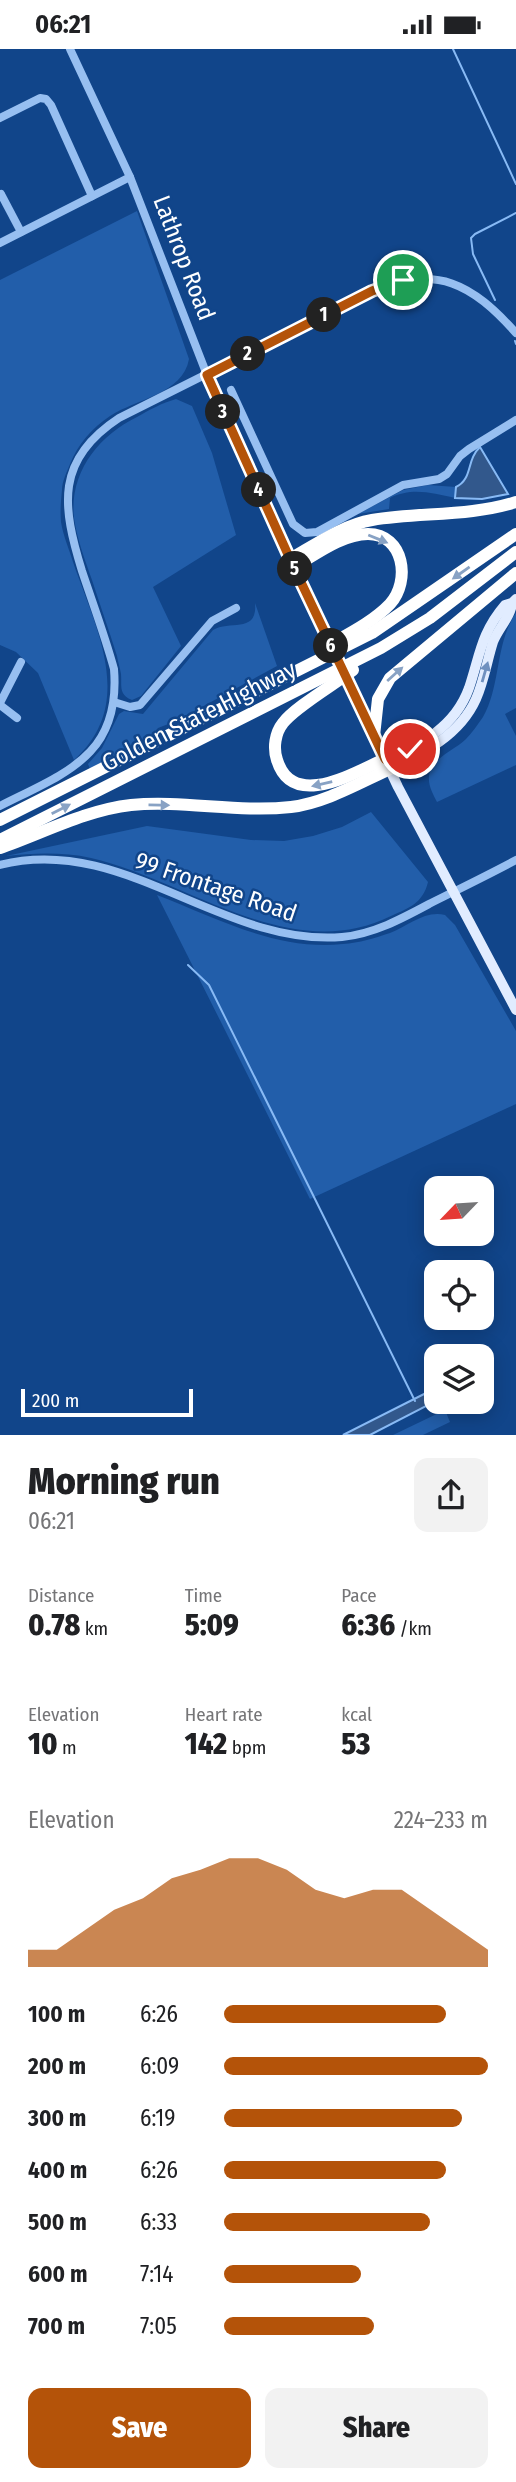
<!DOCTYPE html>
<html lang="en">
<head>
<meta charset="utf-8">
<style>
  body { margin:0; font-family:"Fira Sans Condensed",sans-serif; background:#f2f2f2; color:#202124; height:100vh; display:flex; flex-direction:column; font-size:26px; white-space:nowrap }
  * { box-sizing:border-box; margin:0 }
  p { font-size:23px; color:#757577 }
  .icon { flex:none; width:38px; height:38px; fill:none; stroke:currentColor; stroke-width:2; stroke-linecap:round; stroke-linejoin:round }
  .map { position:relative; height:1386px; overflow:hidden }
  .drawer { display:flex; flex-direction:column; background:#fff; flex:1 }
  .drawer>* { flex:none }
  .needle { width:46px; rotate:245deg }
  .fabs { position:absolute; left:424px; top:1127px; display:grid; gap:14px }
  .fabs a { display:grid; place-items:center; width:70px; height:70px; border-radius:14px; background:#fff; box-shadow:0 4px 18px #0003; font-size:35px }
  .scale { position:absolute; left:21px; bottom:18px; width:172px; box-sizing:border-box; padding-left:7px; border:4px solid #fff; border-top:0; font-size:19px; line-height:24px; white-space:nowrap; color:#fff; -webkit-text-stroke:5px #11458a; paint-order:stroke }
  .pin { position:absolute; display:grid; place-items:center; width:60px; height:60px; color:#fff; margin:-30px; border:4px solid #fff; border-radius:50%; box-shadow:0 2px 7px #0007 }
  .km { position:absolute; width:35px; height:35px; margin:-18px; border-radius:50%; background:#222; color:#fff; font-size:19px; line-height:35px; text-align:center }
  .round { display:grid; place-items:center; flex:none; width:74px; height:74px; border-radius:14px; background:#f2f2f2 }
  .summary { display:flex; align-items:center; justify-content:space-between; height:119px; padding:0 28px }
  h1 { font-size:38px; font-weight:800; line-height:52px }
  .figures { display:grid; grid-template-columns:repeat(3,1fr); gap:10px; height:119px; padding:7px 28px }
  .figures div { display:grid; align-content:center }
  .figures b { font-size:30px; font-weight:800 }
  .figures small { font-size:19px; font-weight:400 }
  .figures p { font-size:19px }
  .chart { height:196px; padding:14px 28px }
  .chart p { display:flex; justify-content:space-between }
  .chart svg { width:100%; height:126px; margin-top:7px; fill:#b45309; opacity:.7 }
  .button { display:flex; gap:14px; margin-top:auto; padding:14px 28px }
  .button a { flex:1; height:80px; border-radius:14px; background:#b45309; color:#fff; font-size:28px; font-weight:800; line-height:80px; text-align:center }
  .button a+a { background:#f2f2f2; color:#202124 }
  ul { padding:0 28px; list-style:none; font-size:23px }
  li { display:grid; grid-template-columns:112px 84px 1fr; align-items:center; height:52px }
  li i { height:18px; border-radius:9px; background:#b45309 }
  .status { display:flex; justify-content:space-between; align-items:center; height:49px; padding:0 35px; background:#fff; direction:ltr }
  .status svg { height:19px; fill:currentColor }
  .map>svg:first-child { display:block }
  .green { fill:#225eaa }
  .water { fill:#32588c; stroke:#88baf5; stroke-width:2 }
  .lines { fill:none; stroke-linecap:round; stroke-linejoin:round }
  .stream { stroke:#88baf5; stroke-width:2 }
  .minor { stroke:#97bff1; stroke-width:8 }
  .major { stroke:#e1ecff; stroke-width:10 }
  .highway { stroke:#fff; stroke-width:12 }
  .major-bridge { stroke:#e1ecff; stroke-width:10 }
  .oneway { fill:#88a2c4 }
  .oneway2 { fill:#6f90bf }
  .route-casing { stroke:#fff; stroke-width:14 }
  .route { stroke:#b45309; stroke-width:9 }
  .labels { text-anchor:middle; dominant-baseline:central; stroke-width:5; stroke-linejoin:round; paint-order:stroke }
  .street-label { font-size:24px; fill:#fff; stroke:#11458a }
</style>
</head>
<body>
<div class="status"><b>06:21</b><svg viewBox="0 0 49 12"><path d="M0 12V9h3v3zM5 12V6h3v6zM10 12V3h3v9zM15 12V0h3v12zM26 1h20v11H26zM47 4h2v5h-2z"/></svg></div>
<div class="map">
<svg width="516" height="1387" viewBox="0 0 516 1387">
  <rect width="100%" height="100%" fill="#11458a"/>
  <g class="green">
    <path d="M137 162 189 310C183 345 136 350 110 367 92 379 78 395 70 415 67 423 62 432 62 441 61 451 60 462 61 473 63 486 69 500 73 513 96 580 137 654 74 711L38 624 16 603 0 596V231Z"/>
    <path d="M176 350 192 357 212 404 236 486 153 538 181 597 141 647 132 651C118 645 122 637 121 625 120 619 118 613 117 607 109 581 100 556 92 531 85 511 77 490 74 469 69 424 98 387 137 368 149 361 162 354 176 350Z"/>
    <path d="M428 436 456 438 455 449C432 444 412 438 390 449L389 460 358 465 403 441Z"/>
    <path d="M255 554 277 617 176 672 158 679 155 684 90 720 88 715 102 699 119 665 124 662 143 665 213 581C230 571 258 585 255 554Z"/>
    <path d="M516 564V659L505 665 516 687V716L437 753C433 745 428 737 429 727 430 710 455 701 466 690 472 684 478 675 483 668 501 637 495 594 516 564Z"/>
    <path d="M371 763 428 833C423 854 409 859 391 867 290 917 187 831 91 809 63 803 35 804 6 807L147 777 251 791 284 792 313 787 342 778Z"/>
    <path d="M157 846C216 869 277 902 343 895 359 894 375 889 390 884 408 877 425 861 445 866L455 876 516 982V1055L310 1150Z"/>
    <path d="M445 1361 450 1373 423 1386H393Z"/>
  </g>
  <g class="water">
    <path d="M480 398 508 445 482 450 455 449 456 438C473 430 466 411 480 398Z"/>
    <path d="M436 1339V1352L370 1386H343Z"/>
  </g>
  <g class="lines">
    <g class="stream">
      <path d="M453 0 516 135"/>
      <path d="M495 251 473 205 471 189 475 185 516 164"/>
      <path d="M515 292 516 295"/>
      <path d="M188 916 209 936 415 1352"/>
    </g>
    <g class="minor">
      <path d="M70 0 130 128 207 326 290 510"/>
      <path d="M0 69 40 49 46 50 51 56 92 147"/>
      <path d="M1 145 21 183"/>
      <path d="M0 194 130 128"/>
      <path d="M231 341 293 475 305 484 317 483 403 436 439 430 447 425 460 407 469 400 516 371"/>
      <path d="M114 653 130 658 140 656 212 572 236 559"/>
      <path d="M0 654 21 613"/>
      <path d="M0 656 17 669"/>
      <path d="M0 757C65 724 121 707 114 620 105 587 93 555 82 522 62 457 55 411 119 369L372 242C437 215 472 235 516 284"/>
      <path d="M0 816C122 784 222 898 342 888 374 885 403 869 431 854 459 840 488 826 516 811"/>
    </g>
    <g class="major">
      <path d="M292 514 321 574"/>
      <path d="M354 645 398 738 516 961"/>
      <path d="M385 710C421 696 455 678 469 639 480 606 481 584 505 556L512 554 516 550"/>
      <path d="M390 720C424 704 460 686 476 650 484 632 487 612 493 593 498 580 511 567 512 554"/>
    </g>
    <g class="highway">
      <path d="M290 510C315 496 343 476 372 471 420 463 469 468 516 453"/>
      <path d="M294 518C315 506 342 485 368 485 404 485 411 532 390 555 372 574 344 587 322 600"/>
      <path d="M353 621C335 635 295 658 283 674 275 684 273 699 277 711 293 762 355 723 385 710"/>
      <path d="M374 687 378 650 390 629 516 524"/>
      <path d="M0 771 372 584 516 485"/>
      <path d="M0 791 381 599 430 569 516 503"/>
      <path d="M0 799C43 784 86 761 131 756 184 751 238 764 291 758 325 754 359 734 390 720"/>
    </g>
    <path class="major-bridge" d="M321 574 354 645"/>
  </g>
  <defs><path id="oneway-solid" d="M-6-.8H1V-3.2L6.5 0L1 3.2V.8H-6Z" transform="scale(1.75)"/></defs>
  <g class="oneway">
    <use href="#oneway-solid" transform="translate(378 490) rotate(22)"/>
    <use href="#oneway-solid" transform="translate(461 524) rotate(145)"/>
    <use href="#oneway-solid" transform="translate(395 625) rotate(-42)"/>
    <use href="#oneway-solid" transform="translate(322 735) rotate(167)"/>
    <use href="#oneway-solid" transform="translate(159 756) rotate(1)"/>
    <use href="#oneway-solid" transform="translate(61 760) rotate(-27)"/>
  </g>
  <use class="oneway2" href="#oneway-solid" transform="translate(485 623) rotate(-74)"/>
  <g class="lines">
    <g class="route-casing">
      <path id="route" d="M403 231 372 242 207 326 290 510 385 710 410 700"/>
    </g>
    <use href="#route" class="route"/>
  </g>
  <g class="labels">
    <g class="street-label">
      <text transform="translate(184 209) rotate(69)">Lathrop Road</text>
      <text transform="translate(199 667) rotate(-27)">Golden State Highway</text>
      <text transform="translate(216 838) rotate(19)">99 Frontage Road</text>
    </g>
  </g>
</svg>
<div class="fabs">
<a><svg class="needle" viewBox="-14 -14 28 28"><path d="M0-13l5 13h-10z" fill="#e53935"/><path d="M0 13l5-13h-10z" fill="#757577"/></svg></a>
<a><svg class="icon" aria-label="locate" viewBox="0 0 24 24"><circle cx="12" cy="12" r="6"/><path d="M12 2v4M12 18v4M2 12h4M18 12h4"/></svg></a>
<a><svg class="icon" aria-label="layers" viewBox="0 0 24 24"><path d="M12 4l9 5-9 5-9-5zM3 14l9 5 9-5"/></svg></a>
</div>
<div class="scale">200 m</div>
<div class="pin" style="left:403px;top:231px;background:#1e9e55"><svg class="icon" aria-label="arrive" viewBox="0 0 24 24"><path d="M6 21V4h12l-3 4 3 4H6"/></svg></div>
<div class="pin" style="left:410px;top:700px;background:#d93025"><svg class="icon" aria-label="check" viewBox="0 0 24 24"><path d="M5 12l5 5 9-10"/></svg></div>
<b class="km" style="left:324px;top:266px">1</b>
<b class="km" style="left:248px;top:305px">2</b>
<b class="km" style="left:223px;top:363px">3</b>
<b class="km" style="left:259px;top:441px">4</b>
<b class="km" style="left:295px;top:520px">5</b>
<b class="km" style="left:331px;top:597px">6</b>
</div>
<section class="drawer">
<div class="summary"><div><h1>Morning run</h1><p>06:21</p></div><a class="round"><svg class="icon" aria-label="share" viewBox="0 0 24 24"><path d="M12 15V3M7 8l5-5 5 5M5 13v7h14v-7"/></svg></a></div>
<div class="figures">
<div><p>Distance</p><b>0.78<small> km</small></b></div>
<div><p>Time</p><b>5:09</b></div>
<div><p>Pace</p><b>6:36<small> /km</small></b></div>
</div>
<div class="figures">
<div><p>Elevation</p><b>10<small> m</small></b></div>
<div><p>Heart rate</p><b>142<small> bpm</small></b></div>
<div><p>kcal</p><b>53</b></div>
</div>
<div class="chart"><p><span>Elevation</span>224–233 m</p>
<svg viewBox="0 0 160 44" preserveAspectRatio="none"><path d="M0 44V38L10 38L20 31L30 24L40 20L50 13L60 10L70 6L80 6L90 10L100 17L110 20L120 17L130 17L140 24L150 31L160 38V44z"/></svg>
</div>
<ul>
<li><b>100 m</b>6:26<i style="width:84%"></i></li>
<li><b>200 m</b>6:09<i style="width:100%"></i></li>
<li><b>300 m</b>6:19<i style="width:90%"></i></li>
<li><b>400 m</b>6:26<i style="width:84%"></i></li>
<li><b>500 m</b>6:33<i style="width:78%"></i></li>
<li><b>600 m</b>7:14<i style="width:52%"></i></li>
<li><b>700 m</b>7:05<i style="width:57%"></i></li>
</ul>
<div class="button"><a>Save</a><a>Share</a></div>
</section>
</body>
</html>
